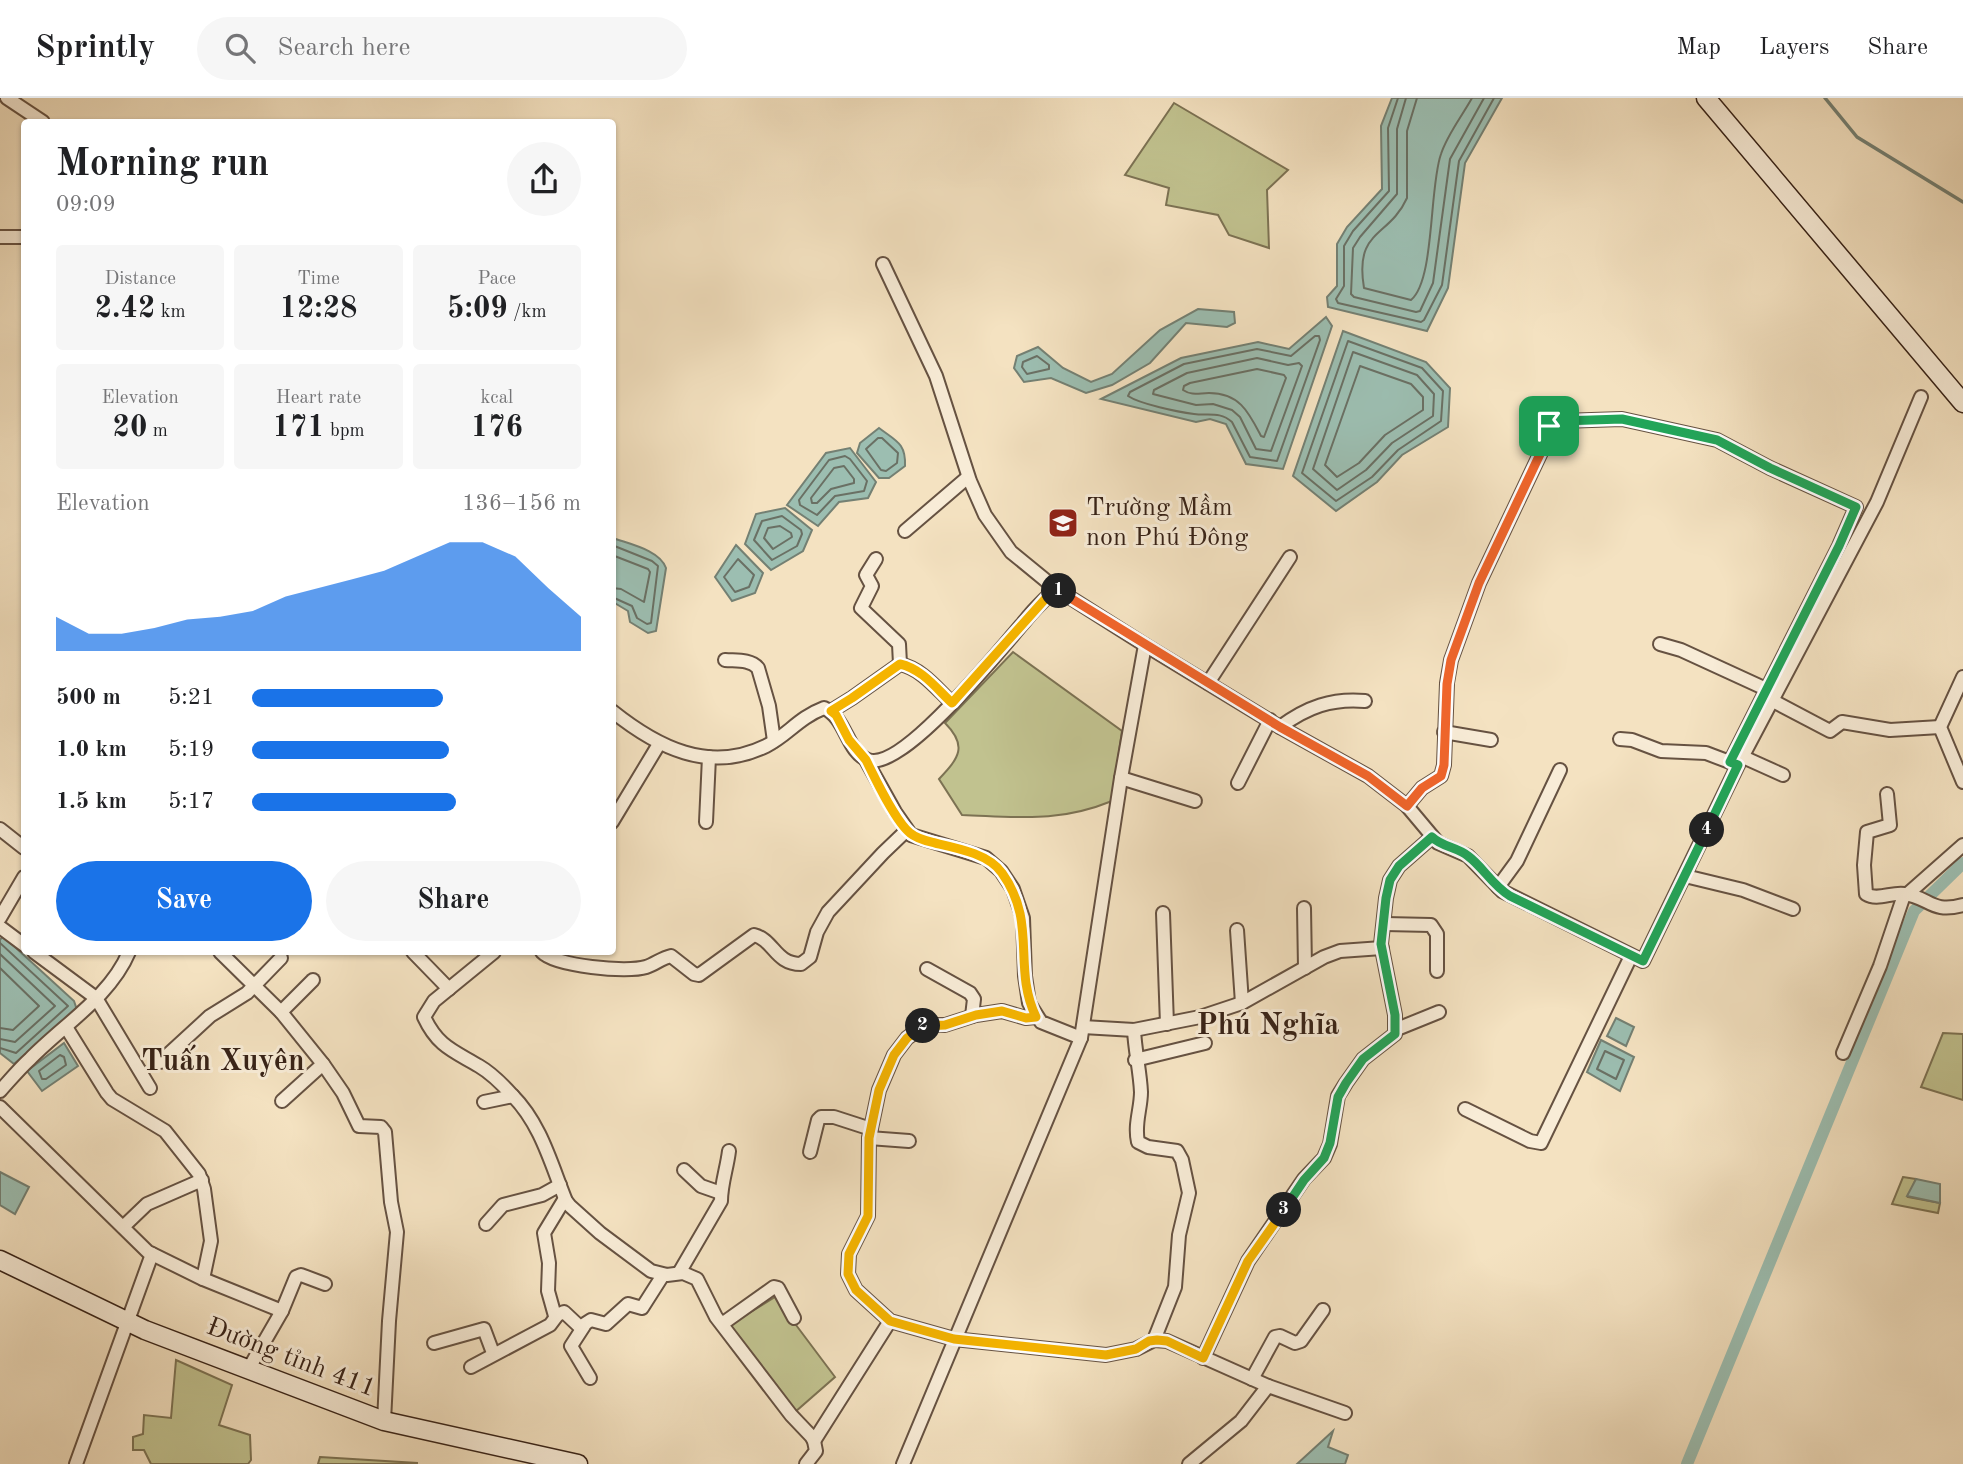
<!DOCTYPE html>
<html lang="en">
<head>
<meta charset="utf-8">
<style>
  body { margin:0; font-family:"Old Standard TT",serif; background:#f6f6f6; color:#202124; height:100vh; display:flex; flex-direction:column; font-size:26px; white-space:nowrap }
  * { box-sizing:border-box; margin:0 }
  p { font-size:23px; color:#757577 }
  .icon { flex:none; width:38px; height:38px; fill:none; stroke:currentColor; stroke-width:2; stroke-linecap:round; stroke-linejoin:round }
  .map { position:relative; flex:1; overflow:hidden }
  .sheet { position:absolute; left:21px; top:21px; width:595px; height:836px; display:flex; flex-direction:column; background:#fff; border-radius:7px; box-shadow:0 2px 5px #0004 }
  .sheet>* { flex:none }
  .pin { position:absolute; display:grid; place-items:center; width:60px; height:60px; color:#fff; margin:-30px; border-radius:14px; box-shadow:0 4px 10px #0006 }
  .km { position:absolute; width:35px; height:35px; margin:-18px; border-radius:50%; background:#222; color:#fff; font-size:19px; line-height:35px; text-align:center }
  .round { display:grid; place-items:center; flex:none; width:74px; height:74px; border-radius:37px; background:#f6f6f6 }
  .summary { display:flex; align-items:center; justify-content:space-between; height:119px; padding:0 35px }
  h1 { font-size:38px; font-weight:800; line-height:52px }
  .stats { display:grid; grid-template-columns:repeat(3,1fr); gap:10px; height:119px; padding:7px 35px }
  .stats div { display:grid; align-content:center; border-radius:7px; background:#f6f6f6; text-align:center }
  .stats b { font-size:30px; font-weight:800 }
  .stats small { font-size:19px; font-weight:400 }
  .stats p { font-size:19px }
  .chart { height:196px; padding:14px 35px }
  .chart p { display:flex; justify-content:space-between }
  .chart svg { width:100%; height:126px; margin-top:7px; fill:#1a73e8; opacity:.7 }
  .button { display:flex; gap:14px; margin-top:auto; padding:14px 35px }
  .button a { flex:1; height:80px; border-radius:42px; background:#1a73e8; color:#fff; font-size:28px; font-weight:800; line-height:80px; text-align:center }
  .button a+a { background:#f6f6f6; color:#202124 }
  ul { padding:0 35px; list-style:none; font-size:23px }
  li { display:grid; grid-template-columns:112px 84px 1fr; align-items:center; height:52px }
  li i { height:18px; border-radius:9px; background:#1a73e8 }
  header { display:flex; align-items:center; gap:42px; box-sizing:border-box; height:98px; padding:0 35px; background:#fff; border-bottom:2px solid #e0e0e0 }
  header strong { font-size:33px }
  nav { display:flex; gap:38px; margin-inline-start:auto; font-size:24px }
  .search { width:490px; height:63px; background:#f6f6f6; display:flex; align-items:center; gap:18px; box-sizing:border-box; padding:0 24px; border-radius:38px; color:#757577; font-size:26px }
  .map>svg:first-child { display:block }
  .green { fill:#c1c28f; stroke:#7c7253; stroke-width:2 }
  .water { fill:#9cbeb1; stroke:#748073; stroke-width:2 }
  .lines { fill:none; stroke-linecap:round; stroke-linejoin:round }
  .shore { stroke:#6a7064; stroke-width:2 }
  .stream { stroke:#748073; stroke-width:3.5 }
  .canal { stroke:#9cbeb1; stroke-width:12 }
  .street-casing { stroke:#665242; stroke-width:16 }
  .secondary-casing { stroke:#372217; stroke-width:21 }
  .street { stroke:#f8ecd7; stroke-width:12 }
  .secondary { stroke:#f8ecd7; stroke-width:18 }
  .split-1-casing { stroke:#fff; stroke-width:14 }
  .split-2-casing { stroke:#fff; stroke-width:14 }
  .split-3-casing { stroke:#fff; stroke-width:14 }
  .split-4-casing { stroke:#fff; stroke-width:14 }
  .split-5-casing { stroke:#fff; stroke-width:14 }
  .split-1 { stroke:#f0652b; stroke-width:9 }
  .split-2 { stroke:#f5b400; stroke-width:9 }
  .split-3 { stroke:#f5b400; stroke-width:9 }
  .split-4 { stroke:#22a559; stroke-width:9 }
  .split-5 { stroke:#22a559; stroke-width:9 }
  .labels { text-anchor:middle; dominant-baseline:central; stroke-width:6; stroke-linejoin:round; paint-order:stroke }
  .poi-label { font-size:26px; fill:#372217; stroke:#f8ecd7; text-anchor:start }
  .street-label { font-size:26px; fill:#372217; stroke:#f8ecd7 }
  .quarter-label { font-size:30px; font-weight:bold; fill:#372217; stroke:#f8ecd7 }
</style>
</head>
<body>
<header>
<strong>Sprintly</strong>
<div class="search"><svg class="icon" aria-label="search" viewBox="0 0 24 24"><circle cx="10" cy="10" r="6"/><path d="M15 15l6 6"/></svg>Search here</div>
<nav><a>Map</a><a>Layers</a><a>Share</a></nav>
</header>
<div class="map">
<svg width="1963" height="1366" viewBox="0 0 1963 1366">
  <rect width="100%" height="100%" fill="#f4e2c1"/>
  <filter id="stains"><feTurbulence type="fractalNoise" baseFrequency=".00286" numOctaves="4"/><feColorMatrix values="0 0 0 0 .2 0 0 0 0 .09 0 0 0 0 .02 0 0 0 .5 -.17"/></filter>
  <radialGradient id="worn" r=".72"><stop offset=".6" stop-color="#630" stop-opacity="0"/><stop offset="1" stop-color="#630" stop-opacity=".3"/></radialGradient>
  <g class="green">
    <path d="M1174 5 1288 72 1267 92 1269 150 1229 137 1218 117 1166 107 1169 90 1125 77Z"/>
    <path d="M1013 554 1122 633 1112 703C1058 725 1019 719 962 717L939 681C959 660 968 648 945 625Z"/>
    <path d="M1943 935 1963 936V1002L1921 989Z"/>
    <path d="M1903 1079 1916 1081 1908 1099 1940 1105 1938 1115 1892 1106Z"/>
    <path d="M775 1199 835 1279 795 1314 728 1228Z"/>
    <path d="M176 1262 232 1287 219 1327 250 1337 251 1362 248 1366H151L144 1352H133V1339L143 1336 144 1317 171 1320Z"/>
    <path d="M320 1359 417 1365V1366H318Z"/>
  </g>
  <g class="water">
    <path d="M1392 0H1502L1465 65 1448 190 1427 233 1328 209 1327 199 1337 188V146L1347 129 1382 91 1381 28Z"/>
    <path d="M1198 211 1234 214 1235 225 1227 229 1186 225 1150 265 1112 287 1086 295 1051 280 1024 284 1014 270 1017 258 1038 249 1063 270 1091 284 1112 276 1160 232Z"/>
    <path d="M1326 219 1332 228 1283 371 1246 366 1226 326 1210 321 1196 324 1101 301 1181 260 1258 244 1289 251Z"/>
    <path d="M1343 233 1426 264 1450 290 1448 329 1402 357 1377 384 1336 413 1293 378Z"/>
    <path d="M879 330C896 343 906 345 905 368L889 380H879L857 355 860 345Z"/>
    <path d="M850 350 876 384 868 400 839 404 818 428 787 407 826 355Z"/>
    <path d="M785 410 812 432 803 453 771 472 745 446 756 416Z"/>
    <path d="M613 440C629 446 660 452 666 470L656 533 648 535 630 524 628 513 613 504Z"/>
    <path d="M736 447 763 475 755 495 732 503 715 479Z"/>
    <path d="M3 838 74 903 77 912 14 966 0 955V842Z"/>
    <path d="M1616 920 1634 929 1626 948 1607 938Z"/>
    <path d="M1601 942 1634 959 1620 993 1587 974Z"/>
    <path d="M64 945 78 968 42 993 27 973Z"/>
    <path d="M0 1074 29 1089 15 1116 0 1107Z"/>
    <path d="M1916 1081 1940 1086V1105L1907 1098Z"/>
    <path d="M1333 1333 1328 1349 1348 1357 1345 1366H1297Z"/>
  </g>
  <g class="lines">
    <g class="shore">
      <path d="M1398 0 1388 30 1389 93 1353 133 1344 148V188L1336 201 1338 205 1421 224 1424 222 1442 187 1459 63 1494 0"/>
      <path d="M1406 0 1397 31V96L1360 139 1353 150 1351 196 1354 199 1416 214 1420 213 1433 185 1450 61 1484 0"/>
      <path d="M1417 0 1407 33V100C1389 140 1354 131 1364 190L1411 202C1435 182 1429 89 1441 56 1447 37 1462 18 1472 0"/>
      <path d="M1315 238H1319L1320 242 1277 363 1250 359 1232 324C1220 313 1208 318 1194 316 1178 314 1140 306 1128 298L1130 294 1184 266 1257 251 1291 258Z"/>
      <path d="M1348 243 1422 270 1443 293 1441 323 1398 352 1372 379 1336 403 1302 375Z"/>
      <path d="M1353 254 1417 277 1434 296 1433 318 1392 345 1366 372 1337 392 1313 371Z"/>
      <path d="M1037 258 1049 267V271L1027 276 1022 269 1023 264Z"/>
      <path d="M1257 260 1288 267 1299 265 1302 268 1271 353 1256 351 1240 319 1232 312 1213 306 1196 307 1153 296 1154 292 1187 275Z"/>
      <path d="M1360 268 1411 286 1423 299V312L1385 337 1359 365 1337 379 1325 367Z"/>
      <path d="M1257 271 1284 277 1286 280 1264 339 1261 338C1249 315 1240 295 1209 295 1199 295 1192 298 1183 292L1184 288 1190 285Z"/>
      <path d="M878 340H882L898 355 897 365 886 373 881 372 866 351Z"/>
      <path d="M845 358 850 361 867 383 864 393 835 398 817 417 800 407 799 402 829 362Z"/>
      <path d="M844 368 854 381V385L831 391 817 405H812L811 400 834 370Z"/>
      <path d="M782 418 801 432 802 436 797 448 772 462 754 442 762 423Z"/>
      <path d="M780 428 791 435 792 439 773 451 764 440 768 430Z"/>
      <path d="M612 447 652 463 658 468 651 525 647 526 637 520 632 508 612 499"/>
      <path d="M612 457 648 471 650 474 644 504 621 491 612 490"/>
      <path d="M738 461 754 477 749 489 735 494 724 479Z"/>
      <path d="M0 845 68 908 16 955 0 950"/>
      <path d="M0 856 55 908 15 944 0 941"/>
      <path d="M0 870 39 908 13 932 0 930"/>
      <path d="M1605 953 1624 962 1616 981 1597 971Z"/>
      <path d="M60 957 64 959 66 967 46 981H42L39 973Z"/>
    </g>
    <path class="stream" d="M1825 0 1857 39 1963 104"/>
    <path class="canal" d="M1687 1366 1914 813 1963 765"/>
    <g class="street-casing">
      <g id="street">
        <path d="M7 0 43 24"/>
        <path d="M0 139H24"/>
        <path d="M883 166 936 278 970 383 985 417 1011 454 1055 490 1145 547 1280 629 1368 678 1407 708 1438 745 1468 758 1502 793 1643 863 1738 667 1877 404 1921 299"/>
        <path d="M905 433 968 379"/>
        <path d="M876 461 866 477 872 488 861 510 899 546 900 566"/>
        <path d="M1660 546 1681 552 1766 591"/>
        <path d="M725 562C736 563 750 561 758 570L769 608 774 643"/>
        <path d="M1963 579 1940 629 1963 684"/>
        <path d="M1208 585 1290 459"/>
        <path d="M1773 603 1830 633 1842 624 1890 632 1940 629"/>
        <path d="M612 613C657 649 709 676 766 648 788 637 798 620 824 610 846 619 847 655 868 662 903 674 1006 545 1029 518 1037 508 1047 500 1055 490"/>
        <path d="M831 613 852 600 900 566C922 571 936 590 952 605"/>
        <path d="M1280 629C1307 609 1332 600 1365 603"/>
        <path d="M1444 634 1491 642"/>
        <path d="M1620 641 1632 642 1661 653 1706 655 1735 666"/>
        <path d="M1743 659 1783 677"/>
        <path d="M866 662 895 714 911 737 986 760 1001 773 1013 791 1023 820 1025 878 1029 905 1041 924 1081 940"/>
        <path d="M1121 680 1195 703"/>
        <path d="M1238 685 1270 622"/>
        <path d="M1887 696 1890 727 1867 734 1864 767 1866 796C1877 803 1892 794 1904 796 1930 799 1931 816 1963 807"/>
        <path d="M1407 708 1422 690 1441 678 1444 667 1447 585 1451 562 1479 485 1542 352 1549 328 1561 323 1622 321 1717 342 1770 370 1856 409 1839 448 1730 664"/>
        <path d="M612 724 659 646"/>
        <path d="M706 724 709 659"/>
        <path d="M0 731 24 750"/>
        <path d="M1685 778 1743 792 1793 811"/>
        <path d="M1498 789 1517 763 1560 672"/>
        <path d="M1304 810 1305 870"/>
        <path d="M1163 815 1167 926"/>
        <path d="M0 820 24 779"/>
        <path d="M1385 826 1431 827 1437 836V873"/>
        <path d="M0 829 24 847"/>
        <path d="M1237 832 1242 905"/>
        <path d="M34 854 96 900 150 990"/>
        <path d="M220 854 281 914 323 966 343 995 359 1028 381 1029 385 1034 391 1104 397 1134 389 1223 384 1323"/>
        <path d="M413 854 449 891"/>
        <path d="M494 854 434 903 424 919C438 949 454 953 479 968 491 975 503 987 512 997 541 1026 551 1066 566 1103L570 1108 600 1135 651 1173 667 1177 683 1175 697 1181 716 1219 791 1317 811 1338 814 1343 816 1353 806 1366"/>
        <path d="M542 854C555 868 627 875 646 869 655 866 662 860 671 858L694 876 699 877 754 837C774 842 775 866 801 866L810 859 817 834 828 814 883 755 907 732"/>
        <path d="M927 871 970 895 974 901 972 918"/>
        <path d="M281 914 313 882"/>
        <path d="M1036 919 1026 920 1002 913 976 917 945 927H925L907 940 894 957 879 992 869 1040 868 1118 849 1156 848 1176 856 1192 890 1223 954 1241 1106 1257 1136 1251 1154 1242 1167 1243 1268 1288 1345 1315"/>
        <path d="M66 929 107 995 112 1001 165 1033 199 1076 204 1091 211 1143 203 1181"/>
        <path d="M1083 929 1134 932 1200 919 1242 905 1324 859 1340 853 1382 850"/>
        <path d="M1397 931 1439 914"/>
        <path d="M1134 932C1135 953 1140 973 1141 994 1141 1011 1134 1026 1138 1044L1148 1049 1177 1053 1182 1062 1189 1095 1179 1137 1175 1189 1154 1242"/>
        <path d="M1843 955 1880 868 1903 800 1963 747"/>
        <path d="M1135 962 1205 945"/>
        <path d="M160 964 210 918 247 895 281 860"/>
        <path d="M0 993C10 982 19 971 30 961 63 927 110 899 129 854"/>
        <path d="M282 1003 323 966"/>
        <path d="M484 1004 513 998"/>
        <path d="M0 1009 148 1154 203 1181 282 1213"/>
        <path d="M1465 1011 1530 1043 1541 1045 1631 858"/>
        <path d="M869 1040 909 1043"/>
        <path d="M810 1054 818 1022 821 1019H834L871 1031"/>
        <path d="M684 1072 701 1088 721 1095"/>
        <path d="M566 1103 564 1102 544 1135 549 1165 548 1193 555 1218 564 1214 580 1229 591 1222 606 1226 628 1206 642 1210 663 1177"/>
        <path d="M486 1126 503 1107 542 1097 560 1087"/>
        <path d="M123 1129 147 1106 202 1082"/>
        <path d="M679 1175 721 1103C721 1086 727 1070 729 1053"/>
        <path d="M722 1226 774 1189 778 1190 794 1220"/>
        <path d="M584 1228 571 1248 590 1280"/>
        <path d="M434 1245 484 1231 493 1255"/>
        <path d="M1203 1260 1248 1163 1304 1081 1324 1060 1330 1046 1338 998 1346 985 1363 961 1395 936V917L1381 846 1386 800 1390 782 1399 768 1432 739"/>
        <path d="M471 1269 550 1227 556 1219"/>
        <path d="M248 1272 282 1213 296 1179 301 1177 325 1186"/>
        <path d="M1252 1281 1275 1239 1280 1238 1295 1245 1301 1243 1323 1212"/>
        <path d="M814 1343 890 1223"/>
        <path d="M76 1366 152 1156"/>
        <path d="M903 1366 1081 940 1121 680 1145 547"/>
        <path d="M1189 1366 1241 1323 1268 1288"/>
      </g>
    </g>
    <g class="secondary-casing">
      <g id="secondary">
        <path d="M1706 0 1963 305"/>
        <path d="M0 1162 145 1232 384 1323 578 1366"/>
      </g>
    </g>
    <use href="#street" class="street"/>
    <use href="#secondary" class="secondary"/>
  </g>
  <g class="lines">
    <g class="split-1-casing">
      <path id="split-1" d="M1059 493 1280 629 1368 678 1407 708 1422 690 1441 678 1444 667 1447 586 1451 562 1479 485 1542 352 1549 328"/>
    </g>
    <g class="split-2-casing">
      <path id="split-2" d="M923 928 945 927 976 917 1002 913 1026 920 1036 919C1012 869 1038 825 1002 775 989 756 957 750 935 745 927 743 917 741 910 735 895 723 875 680 866 662L849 642 836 617 831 613 852 600 900 566C922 571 936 590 952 605L1055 490 1059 493"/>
    </g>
    <g class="split-3-casing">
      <path id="split-3" d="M923 928 907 940 894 957 879 992 869 1040 868 1118 849 1156 848 1176 856 1192 890 1223 954 1241 1106 1257 1136 1251 1149 1243 1157 1242 1167 1243 1203 1260 1248 1163 1284 1112"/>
    </g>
    <g class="split-4-casing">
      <path id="split-4" d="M1284 1112 1304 1082 1324 1060 1330 1045 1338 999 1346 985 1363 961 1395 936V917L1381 846 1386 800 1390 782 1399 768 1432 739C1442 749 1457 749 1468 758 1483 769 1492 787 1510 798L1643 863 1707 732"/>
    </g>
    <g class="split-5-casing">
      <path id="split-5" d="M1549 328 1561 323 1622 321 1717 342 1770 370 1856 409 1839 448 1730 664 1738 667 1707 732"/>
    </g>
    <use href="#split-1" class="split-1"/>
    <use href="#split-2" class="split-2"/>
    <use href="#split-3" class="split-3"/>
    <use href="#split-4" class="split-4"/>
    <use href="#split-5" class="split-5"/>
  </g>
  <defs>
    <g id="school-square" transform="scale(1.575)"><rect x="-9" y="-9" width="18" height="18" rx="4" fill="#8f2418" stroke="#f8ecd7"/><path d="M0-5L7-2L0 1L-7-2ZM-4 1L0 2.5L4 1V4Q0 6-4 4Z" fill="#fff"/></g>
  </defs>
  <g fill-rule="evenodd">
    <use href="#school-square" x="1063" y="425"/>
  </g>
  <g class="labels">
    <g class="poi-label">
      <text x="1086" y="410">Trường Mầm<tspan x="1086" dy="30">non Phú Đông</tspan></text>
    </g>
    <g class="street-label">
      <text transform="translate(291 1260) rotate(21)">Đường tỉnh 411</text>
    </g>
    <g class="quarter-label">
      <text x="1268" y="928">Phú Nghĩa</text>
      <text x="223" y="964">Tuấn Xuyên</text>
    </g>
  </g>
  <rect width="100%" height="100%" filter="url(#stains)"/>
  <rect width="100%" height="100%" fill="url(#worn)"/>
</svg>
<div class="pin" style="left:1549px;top:328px;background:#1e9e55"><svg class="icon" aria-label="arrive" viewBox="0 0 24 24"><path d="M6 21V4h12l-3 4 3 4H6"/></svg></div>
<b class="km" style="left:1059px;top:493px">1</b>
<b class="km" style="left:923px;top:928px">2</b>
<b class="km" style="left:1284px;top:1112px">3</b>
<b class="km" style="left:1707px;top:732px">4</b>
<section class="sheet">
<div class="summary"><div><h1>Morning run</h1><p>09:09</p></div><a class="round"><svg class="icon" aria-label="share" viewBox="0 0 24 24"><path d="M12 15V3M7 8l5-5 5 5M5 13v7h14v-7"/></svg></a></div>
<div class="stats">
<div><p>Distance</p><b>2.42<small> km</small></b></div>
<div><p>Time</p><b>12:28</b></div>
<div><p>Pace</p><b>5:09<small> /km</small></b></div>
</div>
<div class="stats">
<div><p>Elevation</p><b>20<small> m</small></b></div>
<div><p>Heart rate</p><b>171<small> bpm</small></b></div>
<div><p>kcal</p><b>176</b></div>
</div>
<div class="chart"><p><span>Elevation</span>136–156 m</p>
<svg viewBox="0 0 160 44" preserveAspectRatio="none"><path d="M0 44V32L10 38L20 38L30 36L40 33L50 32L60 30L70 25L80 22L90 19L100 16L110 11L120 6L130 6L140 11L150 22L160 32V44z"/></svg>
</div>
<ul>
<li><b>500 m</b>5:21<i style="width:58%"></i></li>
<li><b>1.0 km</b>5:19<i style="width:60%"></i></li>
<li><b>1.5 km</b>5:17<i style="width:62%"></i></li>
</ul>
<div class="button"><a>Save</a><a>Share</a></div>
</section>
</div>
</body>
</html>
